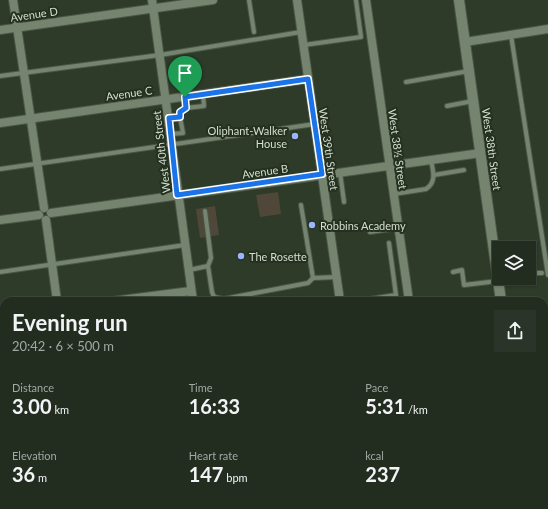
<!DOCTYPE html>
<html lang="en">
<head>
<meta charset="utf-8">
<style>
  body { margin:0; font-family:Lato,sans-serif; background:#2a3428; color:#f1f3f6; height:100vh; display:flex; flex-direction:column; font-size:15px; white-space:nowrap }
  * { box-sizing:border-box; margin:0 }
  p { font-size:13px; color:#a2a7a4 }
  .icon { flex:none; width:22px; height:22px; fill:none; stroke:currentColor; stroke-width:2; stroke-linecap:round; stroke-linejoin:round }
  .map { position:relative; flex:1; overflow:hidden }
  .panel { position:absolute; left:0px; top:297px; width:548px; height:212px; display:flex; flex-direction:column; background:#222c1f; border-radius:12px 12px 0 0; box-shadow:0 1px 3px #0004,0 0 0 1px #3f483d }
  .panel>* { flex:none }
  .fabs { position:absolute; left:492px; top:241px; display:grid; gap:8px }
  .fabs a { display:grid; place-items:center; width:44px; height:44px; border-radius:0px; background:#222c1f; box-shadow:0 1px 3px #0004,0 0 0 1px #3f483d; font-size:20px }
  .pin { position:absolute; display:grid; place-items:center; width:34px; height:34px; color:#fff; margin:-41px -17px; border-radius:50% 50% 50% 0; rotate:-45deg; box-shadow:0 0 4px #0007 }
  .pin .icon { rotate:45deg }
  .round { display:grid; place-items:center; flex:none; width:42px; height:42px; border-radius:0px; background:#2a3428 }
  .overview { display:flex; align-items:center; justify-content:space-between; height:68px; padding:0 12px }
  h1 { font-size:22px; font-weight:700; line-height:30px }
  .stats { display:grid; grid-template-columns:repeat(3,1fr); gap:6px; height:68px; padding:4px 12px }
  .stats div { display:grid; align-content:center }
  .stats b { font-size:20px; font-weight:700 }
  .stats small { font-size:11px; font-weight:400 }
  .stats p { font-size:11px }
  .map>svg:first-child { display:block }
  .green { fill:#4f4738 }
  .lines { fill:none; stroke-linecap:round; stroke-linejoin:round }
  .service-casing { stroke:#4b5747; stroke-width:6 }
  .minor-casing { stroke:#4b5747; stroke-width:10 }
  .tertiary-casing { stroke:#4b5747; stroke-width:12 }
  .secondary-casing { stroke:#4b5747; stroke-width:12 }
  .primary-casing { stroke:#4b5747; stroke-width:12 }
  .service { stroke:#75846f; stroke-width:4 }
  .minor { stroke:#75846f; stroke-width:8 }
  .tertiary { stroke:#75846f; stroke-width:10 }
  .secondary { stroke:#7f8a57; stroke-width:10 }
  .primary { stroke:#899040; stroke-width:10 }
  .route-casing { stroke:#fff; stroke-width:8 }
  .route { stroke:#1a73e8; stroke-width:5 }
  .poi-dot { fill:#9cb4fd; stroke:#24311f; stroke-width:1.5 }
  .labels { text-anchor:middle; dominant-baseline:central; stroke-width:4; stroke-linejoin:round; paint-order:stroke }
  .street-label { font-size:11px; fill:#d5ded2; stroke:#24311f }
  .poi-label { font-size:11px; fill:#d5ded2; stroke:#24311f; text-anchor:start }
</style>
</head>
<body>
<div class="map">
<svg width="548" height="509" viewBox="0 0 548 509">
  <rect width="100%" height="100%" fill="#2e3b29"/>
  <g class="green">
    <path d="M278 192 281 214 260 217 256 195Z"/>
    <path d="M215 206 219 235 200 238 196 209Z"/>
    <path d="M362 505H398L399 509H361Z"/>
  </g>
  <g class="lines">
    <g class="service-casing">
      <g id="service">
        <path d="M249 0 254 32"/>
        <path d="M511 35 548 275"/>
        <path d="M304 45 361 37 356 0"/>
        <path d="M0 76 160 55 301 32"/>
        <path d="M406 82 469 71"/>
        <path d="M185 97 186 108 204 106 203 94"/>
        <path d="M447 106 473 101"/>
        <path d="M180 117V112L186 108"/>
        <path d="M169 118 180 117 183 133 171 134"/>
        <path d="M0 169 315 124"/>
        <path d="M340 172 344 202"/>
        <path d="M434 175 464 170"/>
        <path d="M394 194 426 189C437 182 433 171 431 160"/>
        <path d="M301 205 313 278"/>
        <path d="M205 211 211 258 208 266 212 292 214 297 224 299 308 283 313 278 337 277"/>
        <path d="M370 232 398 228"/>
        <path d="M189 270 208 266"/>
        <path d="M529 270 532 269 535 273H542"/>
        <path d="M0 272 185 245"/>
        <path d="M453 272 462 270 464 285 498 281"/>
        <path d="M357 301 396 295 389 243"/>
        <path d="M544 320H548"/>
        <path d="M0 365H4"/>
        <path d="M544 389H548"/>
        <path d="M544 401 548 400"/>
        <path d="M0 452H4"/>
        <path d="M78 505 79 509"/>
        <path d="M164 505V509"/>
        <path d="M447 505 448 509"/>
        <path d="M466 505V509"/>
        <path d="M1 509 6 505"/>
        <path d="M352 509 355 505"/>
      </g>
    </g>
    <g class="minor-casing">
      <g id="minor">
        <path d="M13 0 44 208"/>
        <path d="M152 0 193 301"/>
        <path d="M297 0 340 301"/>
        <path d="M366 0 409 301"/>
        <path d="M0 30 213 0"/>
        <path d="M465 42 548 29"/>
        <path d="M0 123 308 79"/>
        <path d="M51 213 481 153"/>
        <path d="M0 220 39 215"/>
        <path d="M46 220 57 301"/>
        <path d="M113 301 191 291"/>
        <path d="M0 316H4"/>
        <path d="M544 458 548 457"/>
      </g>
    </g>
    <g class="tertiary-casing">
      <path id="tertiary" d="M459 0 501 301"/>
    </g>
    <g class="secondary-casing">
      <path id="secondary" d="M517 505 518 509"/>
    </g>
    <g class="primary-casing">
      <g id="primary">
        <path d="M544 338H548"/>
        <path d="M0 415H4"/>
      </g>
    </g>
    <use href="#service" class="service"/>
    <use href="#minor" class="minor"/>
    <use href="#tertiary" class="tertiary"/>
    <use href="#secondary" class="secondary"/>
    <use href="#primary" class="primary"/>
  </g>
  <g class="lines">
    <g class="route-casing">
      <path id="route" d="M308 79 322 174 177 195 169 118 180 117V112L186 108 185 97Z"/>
    </g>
    <use href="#route" class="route"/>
  </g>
  <g class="poi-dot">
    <circle cx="295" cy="136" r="4"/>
    <circle cx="312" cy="225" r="4"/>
    <circle cx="241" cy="256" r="4"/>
  </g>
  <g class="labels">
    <g class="street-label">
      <text transform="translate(34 14) rotate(-8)">Avenue D</text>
      <text transform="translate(129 93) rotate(-8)">Avenue C</text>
      <text transform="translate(329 149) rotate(82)">West 39th Street</text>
      <text transform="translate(398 149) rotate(82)">West 38½ Street</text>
      <text transform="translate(492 149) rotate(82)">West 38th Street</text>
      <text transform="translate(161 152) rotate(-97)">West 40th Street</text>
      <text transform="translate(265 171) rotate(-8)">Avenue B</text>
    </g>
    <g class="poi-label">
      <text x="287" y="130" text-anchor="end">Oliphant-Walker<tspan x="287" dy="13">House</tspan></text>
      <text x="320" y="225">Robbins Academy</text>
      <text x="249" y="256">The Rosette</text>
    </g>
  </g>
</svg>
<div class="fabs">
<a><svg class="icon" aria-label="layers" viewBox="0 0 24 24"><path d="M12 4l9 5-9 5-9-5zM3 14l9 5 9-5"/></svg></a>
</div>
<div class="pin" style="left:185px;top:97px;background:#1e9e55"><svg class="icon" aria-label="arrive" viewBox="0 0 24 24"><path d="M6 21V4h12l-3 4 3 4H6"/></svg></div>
<section class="panel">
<div class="overview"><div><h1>Evening run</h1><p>20:42 · 6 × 500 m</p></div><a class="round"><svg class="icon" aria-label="share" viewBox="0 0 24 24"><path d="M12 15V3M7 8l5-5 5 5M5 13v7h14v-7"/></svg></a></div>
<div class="stats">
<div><p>Distance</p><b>3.00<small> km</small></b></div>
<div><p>Time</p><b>16:33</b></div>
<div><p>Pace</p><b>5:31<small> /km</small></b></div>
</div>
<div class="stats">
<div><p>Elevation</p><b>36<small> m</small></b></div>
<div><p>Heart rate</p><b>147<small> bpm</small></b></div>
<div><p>kcal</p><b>237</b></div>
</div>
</section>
</div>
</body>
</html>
